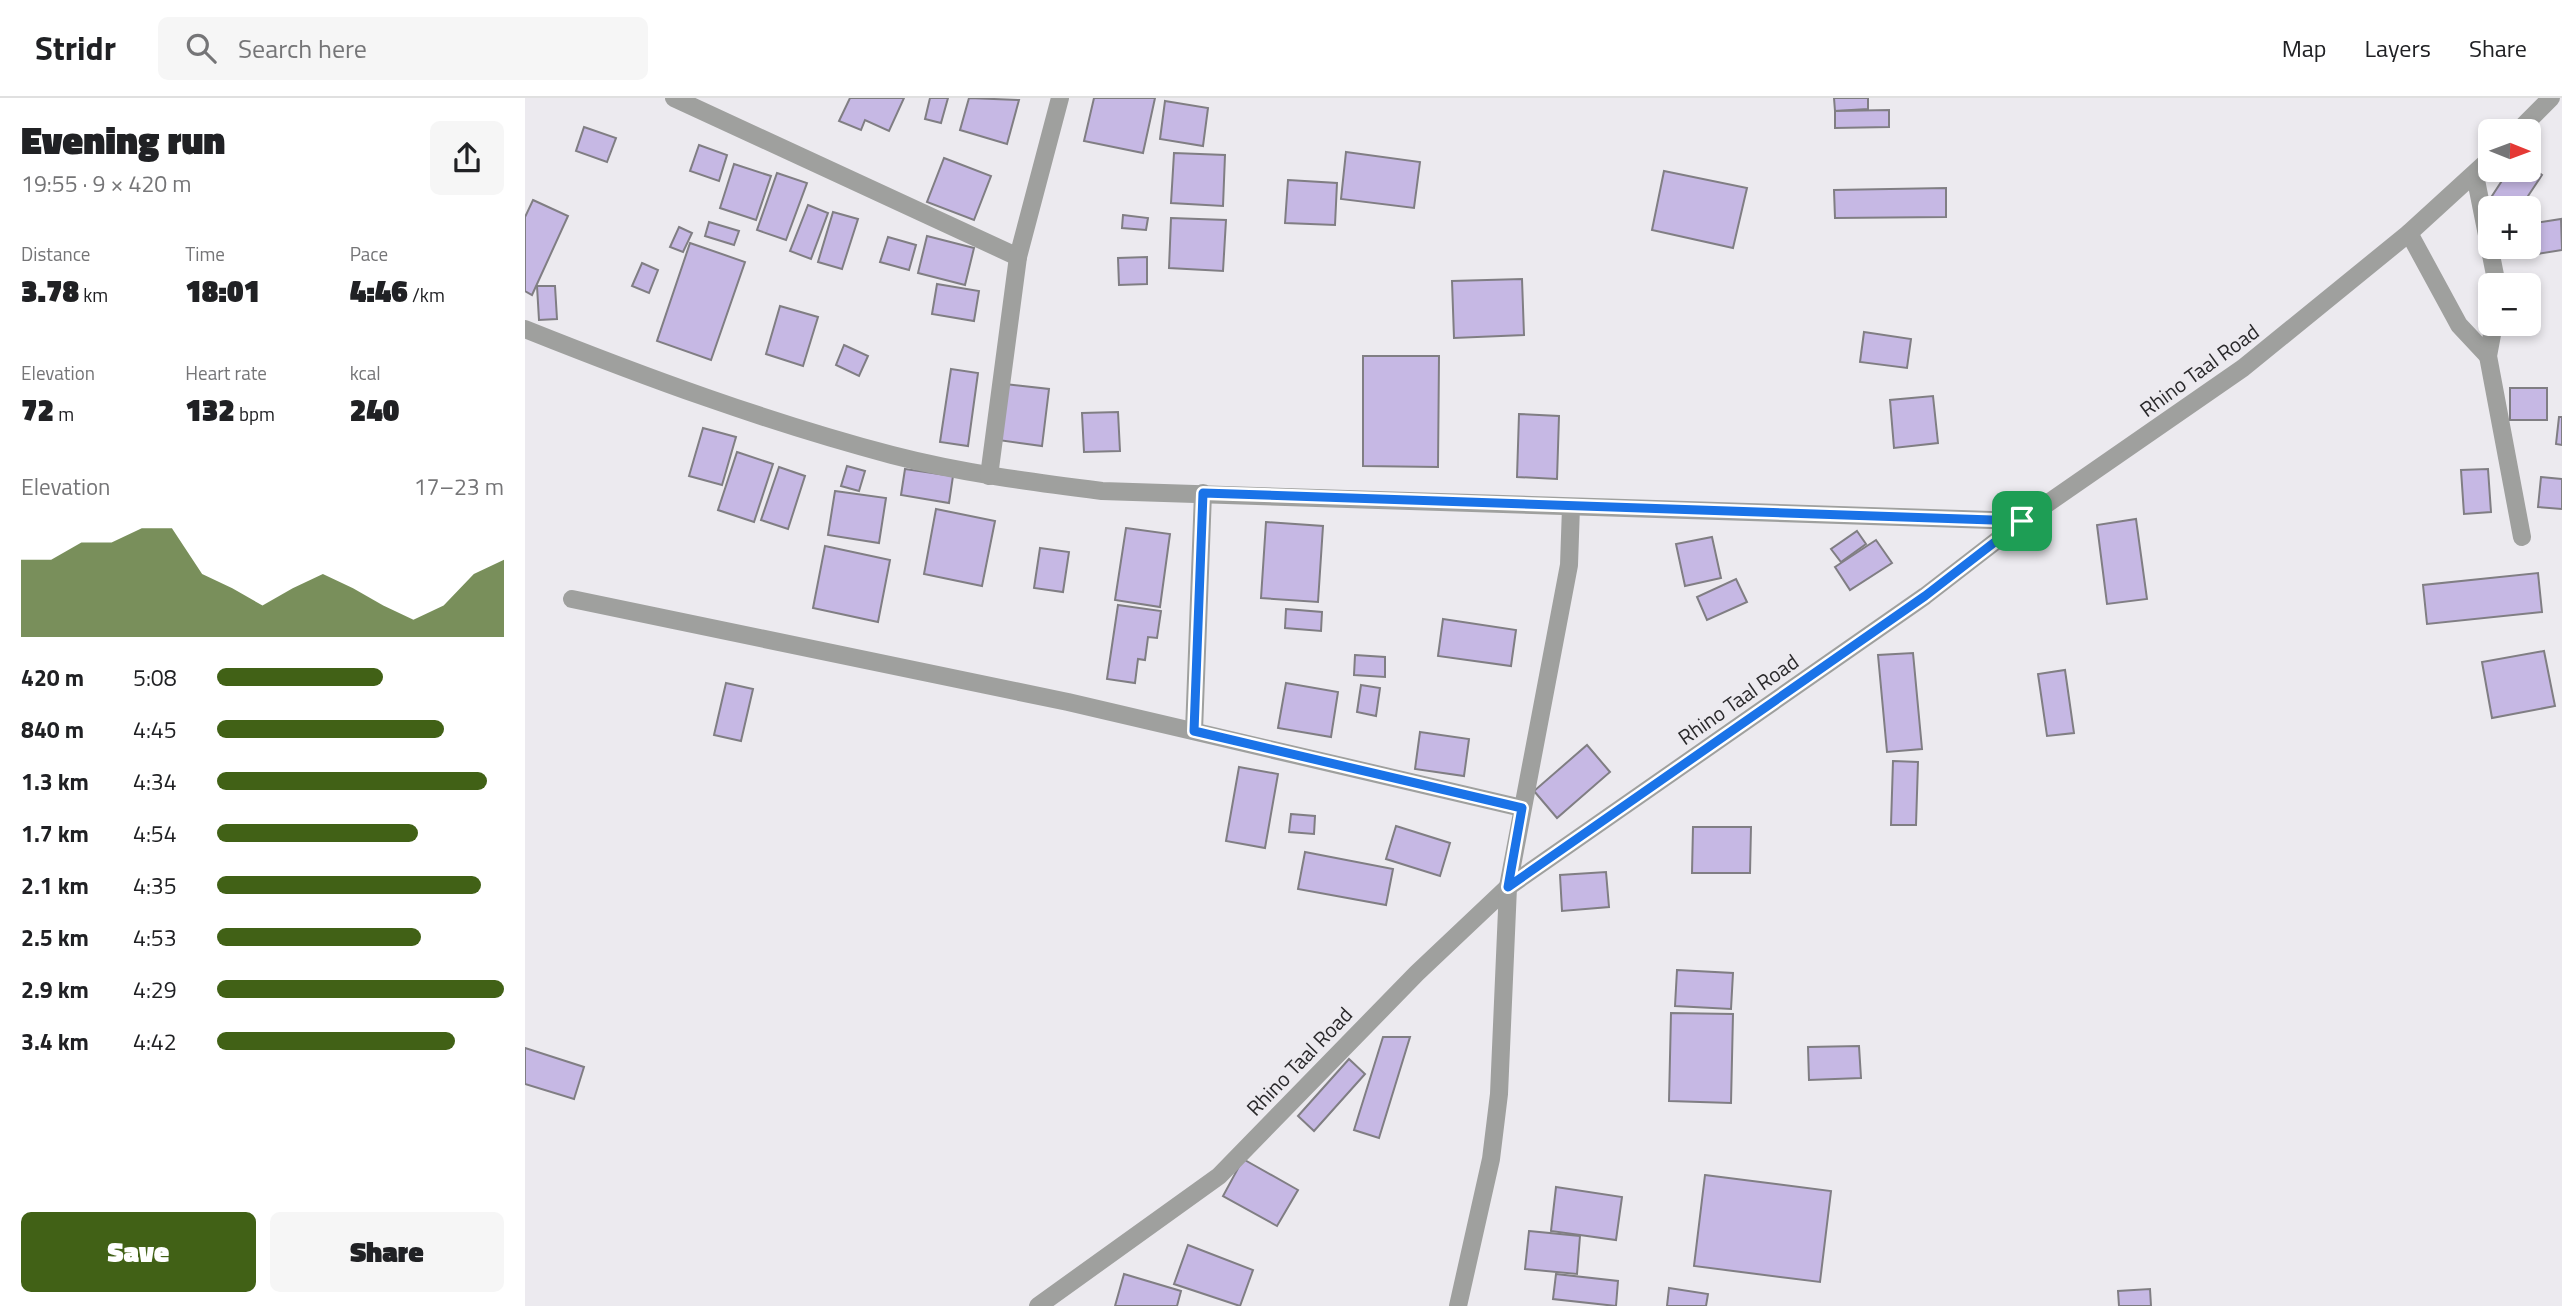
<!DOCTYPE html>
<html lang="en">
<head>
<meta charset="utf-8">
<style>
  body { margin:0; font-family:"Titillium Web",sans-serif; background:#f6f6f6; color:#202124; height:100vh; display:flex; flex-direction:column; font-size:26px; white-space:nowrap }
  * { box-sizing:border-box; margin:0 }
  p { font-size:23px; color:#757577 }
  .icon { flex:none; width:38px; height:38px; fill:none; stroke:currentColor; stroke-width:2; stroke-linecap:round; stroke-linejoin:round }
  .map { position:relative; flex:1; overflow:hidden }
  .side { display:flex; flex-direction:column; background:#fff; width:525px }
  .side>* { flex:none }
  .needle { width:46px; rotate:91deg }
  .tools { position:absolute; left:1953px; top:21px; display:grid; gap:14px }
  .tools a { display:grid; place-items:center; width:63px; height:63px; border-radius:10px; background:#fff; box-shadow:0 4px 10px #0003; font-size:35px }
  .pin { position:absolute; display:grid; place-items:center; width:60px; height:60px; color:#fff; margin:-30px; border-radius:14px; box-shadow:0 4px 10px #0006 }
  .round { display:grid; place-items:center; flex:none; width:74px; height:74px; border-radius:10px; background:#f6f6f6 }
  .summary { display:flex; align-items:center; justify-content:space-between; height:119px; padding:0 21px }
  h1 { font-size:38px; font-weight:800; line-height:52px }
  .metrics { display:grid; grid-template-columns:repeat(3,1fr); gap:10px; height:119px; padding:7px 21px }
  .metrics div { display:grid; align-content:center }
  .metrics b { font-size:30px; font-weight:800 }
  .metrics small { font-size:19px; font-weight:400 }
  .metrics p { font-size:19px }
  .chart { height:196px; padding:14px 21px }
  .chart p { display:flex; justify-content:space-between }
  .chart svg { width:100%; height:126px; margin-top:7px; fill:#416116; opacity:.7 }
  .primary-button { display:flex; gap:14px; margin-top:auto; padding:14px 21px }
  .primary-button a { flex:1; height:80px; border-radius:10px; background:#416116; color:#fff; font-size:28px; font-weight:800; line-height:80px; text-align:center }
  .primary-button a+a { background:#f6f6f6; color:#202124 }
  ul { padding:0 21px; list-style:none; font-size:23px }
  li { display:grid; grid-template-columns:112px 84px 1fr; align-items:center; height:52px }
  li i { height:18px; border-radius:9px; background:#416116 }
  header { display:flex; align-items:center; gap:42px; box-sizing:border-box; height:98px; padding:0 35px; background:#fff; border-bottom:2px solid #e0e0e0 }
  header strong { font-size:33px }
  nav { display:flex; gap:38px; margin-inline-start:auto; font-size:24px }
  .search { width:490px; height:63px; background:#f6f6f6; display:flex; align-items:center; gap:18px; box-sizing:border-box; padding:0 24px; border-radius:10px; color:#757577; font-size:26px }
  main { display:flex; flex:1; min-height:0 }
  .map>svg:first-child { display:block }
  .building { fill:#c6b8e4; stroke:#807e83; stroke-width:2 }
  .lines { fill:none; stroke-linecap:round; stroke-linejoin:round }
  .minor { stroke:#9fa09e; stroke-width:18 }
  .route-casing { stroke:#fff; stroke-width:14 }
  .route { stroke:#1a73e8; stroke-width:9 }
  .labels { text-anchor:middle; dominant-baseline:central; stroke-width:6; stroke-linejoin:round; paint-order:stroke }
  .street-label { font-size:21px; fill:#2a292b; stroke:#eceaef }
</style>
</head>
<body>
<header>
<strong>Stridr</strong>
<div class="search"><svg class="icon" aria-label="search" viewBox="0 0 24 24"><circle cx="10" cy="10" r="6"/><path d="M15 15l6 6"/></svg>Search here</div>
<nav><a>Map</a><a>Layers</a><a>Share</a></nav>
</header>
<main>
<section class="side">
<div class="summary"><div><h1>Evening run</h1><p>19:55 · 9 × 420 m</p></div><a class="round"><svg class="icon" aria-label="share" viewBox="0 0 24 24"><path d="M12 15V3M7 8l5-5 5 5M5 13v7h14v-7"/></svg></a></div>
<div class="metrics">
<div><p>Distance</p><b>3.78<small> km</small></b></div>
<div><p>Time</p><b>18:01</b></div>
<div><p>Pace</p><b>4:46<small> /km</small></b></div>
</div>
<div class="metrics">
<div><p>Elevation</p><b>72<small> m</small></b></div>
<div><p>Heart rate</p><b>132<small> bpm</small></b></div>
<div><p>kcal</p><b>240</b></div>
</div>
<div class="chart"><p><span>Elevation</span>17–23 m</p>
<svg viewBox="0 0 160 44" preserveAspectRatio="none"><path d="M0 44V17L10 17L20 11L30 11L40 6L50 6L60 22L70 27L80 33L90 27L100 22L110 27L120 33L130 38L140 33L150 22L160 17V44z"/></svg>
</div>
<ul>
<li><b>420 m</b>5:08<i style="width:58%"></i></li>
<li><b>840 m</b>4:45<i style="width:79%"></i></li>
<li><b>1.3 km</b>4:34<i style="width:94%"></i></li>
<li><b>1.7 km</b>4:54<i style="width:70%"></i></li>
<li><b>2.1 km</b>4:35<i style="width:92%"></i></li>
<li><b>2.5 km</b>4:53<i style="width:71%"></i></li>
<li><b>2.9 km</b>4:29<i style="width:100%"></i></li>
<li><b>3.4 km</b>4:42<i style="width:83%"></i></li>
</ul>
<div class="primary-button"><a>Save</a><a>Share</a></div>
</section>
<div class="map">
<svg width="2037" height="1208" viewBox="0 0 2037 1208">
  <rect width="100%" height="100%" fill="#eceaef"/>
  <g class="building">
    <path d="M325 0H379L364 33 340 22 336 32 314 23Z"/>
    <path d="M405 0H423L416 25 400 21Z"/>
    <path d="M444 0 494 2 482 46 435 32Z"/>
    <path d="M569 0H630L618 55 559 43Z"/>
    <path d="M1309 0H1343V11L1310 13Z"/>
    <path d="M640 3 683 10 678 48 635 41Z"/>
    <path d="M1364 12V29L1310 30V13Z"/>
    <path d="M59 29 91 40 82 64 51 53Z"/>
    <path d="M174 47 202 57 194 83 165 73Z"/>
    <path d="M821 54 895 64 889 110 816 101Z"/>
    <path d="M649 55 700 57 698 108 646 105Z"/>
    <path d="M419 60 466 78 449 122 402 104Z"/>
    <path d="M209 66 246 78 231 122 195 110Z"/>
    <path d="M2004 67 2017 77 1995 110H1986L1967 98 1984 72H2004Z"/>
    <path d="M1139 73 1222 90 1208 150 1127 132Z"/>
    <path d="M252 75 282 85 261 142 232 132Z"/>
    <path d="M763 82 812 85 810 127 760 125Z"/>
    <path d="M1421 90V119L1310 120 1309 92Z"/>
    <path d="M8 102 43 118 7 197 0 193V119Z"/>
    <path d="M283 107 303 115 286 161 265 153Z"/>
    <path d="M308 114 333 121 317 171 293 164Z"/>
    <path d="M598 117 623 120 621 132 597 130Z"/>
    <path d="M646 120 701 122 698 173 644 170Z"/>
    <path d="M2036 121 2037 152 2005 157 2004 126Z"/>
    <path d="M184 124 214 133 209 147 180 138Z"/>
    <path d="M154 129 167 135 158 154 145 149Z"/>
    <path d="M402 138 449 150 440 187 393 175Z"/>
    <path d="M363 139 391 147 384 172 355 164Z"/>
    <path d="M165 145 220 164 186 262 132 243Z"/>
    <path d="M622 159V186L594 187 593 160Z"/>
    <path d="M117 165 133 172 124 195 107 188Z"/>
    <path d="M997 181 999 237 929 240 927 183Z"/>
    <path d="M412 186 454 193 449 223 407 216Z"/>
    <path d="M12 188H30L32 221 14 222Z"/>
    <path d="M255 208 293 219 278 268 241 256Z"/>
    <path d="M1339 234 1386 241 1382 270 1335 264Z"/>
    <path d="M319 247 343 258 334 278 311 267Z"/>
    <path d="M838 258H914L913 369 838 368Z"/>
    <path d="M426 271 453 275 443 348 415 344Z"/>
    <path d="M480 286 524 291 517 348 473 342Z"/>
    <rect x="1985" y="290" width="37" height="32"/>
    <path d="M1408 298 1413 345 1369 350 1365 302Z"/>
    <path d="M593 314 595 353 559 354 557 315Z"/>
    <path d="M994 316 1034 318 1032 381 992 379Z"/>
    <path d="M2034 319H2037V347L2031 346Z"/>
    <path d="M178 330 211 339 197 387 164 378Z"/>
    <path d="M212 354 248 366 229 424 193 412Z"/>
    <path d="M322 368 340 373 334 393 316 388Z"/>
    <path d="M254 369 280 378 263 431 236 422Z"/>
    <path d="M380 371 428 378 424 405 376 397Z"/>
    <path d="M1963 371 1966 414 1939 416 1936 372Z"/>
    <path d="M2016 379 2037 381V411L2013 409Z"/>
    <path d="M310 393 361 400 354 445 303 437Z"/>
    <path d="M411 411 470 423 457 488 399 476Z"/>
    <path d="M1611 421 1622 501 1582 506 1572 427Z"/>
    <path d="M741 424 798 428 793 504 736 500Z"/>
    <path d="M601 430 645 436 635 509 590 502Z"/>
    <path d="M1332 433 1341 446 1316 464 1306 451Z"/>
    <path d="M1187 439 1196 480 1160 488 1151 446Z"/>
    <path d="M1351 442 1367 465 1325 492 1310 469Z"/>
    <path d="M300 448 365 462 353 524 288 510Z"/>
    <path d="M515 450 544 454 538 494 509 490Z"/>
    <path d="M2013 475 2017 514 1902 526 1898 487Z"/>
    <path d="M1211 481 1222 504 1182 522 1172 499Z"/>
    <path d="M593 507 636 513 632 540 623 539 620 562 613 561 610 585 582 581Z"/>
    <path d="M761 511 797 514 796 533 760 530Z"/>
    <path d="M918 521 991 532 986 568 913 558Z"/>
    <path d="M2019 553 2030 608 1967 620 1957 564Z"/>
    <path d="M1388 555 1397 651 1362 654 1353 557Z"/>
    <path d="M830 557 860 559V579L829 577Z"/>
    <path d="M1540 572 1549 635 1522 638 1513 576Z"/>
    <path d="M201 585 228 591 216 643 189 637Z"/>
    <path d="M761 585 813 594 806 639 753 630Z"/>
    <path d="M836 587 855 590 851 618 832 614Z"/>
    <path d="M895 634 944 641 939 678 890 671Z"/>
    <path d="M1062 647 1085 674 1032 720 1009 693Z"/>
    <path d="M1368 663 1393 664 1391 727H1366Z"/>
    <path d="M714 669 753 676 740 750 701 743Z"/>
    <path d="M766 716 790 718 789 736 764 734Z"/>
    <path d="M871 728 925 745 915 778 861 761Z"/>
    <path d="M1168 729H1226L1225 775H1167Z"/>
    <path d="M780 754 868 771 861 807 773 791Z"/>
    <path d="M1081 774 1084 809 1037 813 1035 777Z"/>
    <path d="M1152 872 1208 875 1206 911 1150 908Z"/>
    <path d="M1146 915 1208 916 1206 1005 1144 1003Z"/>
    <path d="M858 939H885L854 1040 829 1032Z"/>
    <path d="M1334 948 1336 980 1284 982 1283 949Z"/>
    <path d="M0 950 59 969 49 1001 0 986Z"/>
    <path d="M824 961 840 976 789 1033 773 1018Z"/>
    <path d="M718 1061 773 1092 752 1128 698 1098Z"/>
    <path d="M1180 1077 1306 1093 1295 1184 1169 1168Z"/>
    <path d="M1031 1089 1097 1099 1091 1142 1026 1133Z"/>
    <path d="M1004 1133 1055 1138 1052 1176 1000 1171Z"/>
    <path d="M663 1147 728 1172 715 1208 649 1186Z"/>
    <path d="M599 1176 656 1193 652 1208H590Z"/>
    <path d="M1031 1176 1093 1183 1091 1208 1028 1201Z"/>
    <path d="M1144 1190 1183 1196 1181 1208H1142Z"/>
    <path d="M1625 1191 1626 1208H1594L1593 1193Z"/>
  </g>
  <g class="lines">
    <g class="minor">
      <path d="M149 0 493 159"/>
      <path d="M1993 33 2026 0"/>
      <path d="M1950 77 1972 187"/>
      <path d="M1884 135 1934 227 1963 258"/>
      <path d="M1969 226 1963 258 1997 439"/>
      <path d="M0 231C120 279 242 324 367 357 436 375 506 384 577 393L1497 423"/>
      <path d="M464 378 493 159 535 0"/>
      <path d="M47 501 543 604 997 710"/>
      <path d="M669 633 678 395"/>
      <path d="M513 1208 694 1078 892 875 983 789 1400 498 1497 423 1718 270 1884 135 1965 61"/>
      <path d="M933 1208 966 1061 974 996 983 789 1044 467 1046 409"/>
    </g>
  </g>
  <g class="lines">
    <g class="route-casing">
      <path id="route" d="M678 395 1497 423 1400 498 983 789 997 710 669 633Z"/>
    </g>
    <use href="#route" class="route"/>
  </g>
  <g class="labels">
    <g class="street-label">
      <text transform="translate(1674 272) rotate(-36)">Rhino Taal Road</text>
      <text transform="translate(1213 601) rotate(-35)">Rhino Taal Road</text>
      <text transform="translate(774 963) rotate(-46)">Rhino Taal Road</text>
    </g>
  </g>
</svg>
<div class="tools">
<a><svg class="needle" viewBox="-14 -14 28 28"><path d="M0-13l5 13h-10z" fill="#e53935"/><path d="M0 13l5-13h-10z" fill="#757577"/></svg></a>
<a>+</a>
<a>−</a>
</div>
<div class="pin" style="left:1497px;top:423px;background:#1e9e55"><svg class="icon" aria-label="arrive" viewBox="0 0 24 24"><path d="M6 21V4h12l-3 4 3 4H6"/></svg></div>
</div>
</main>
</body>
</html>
